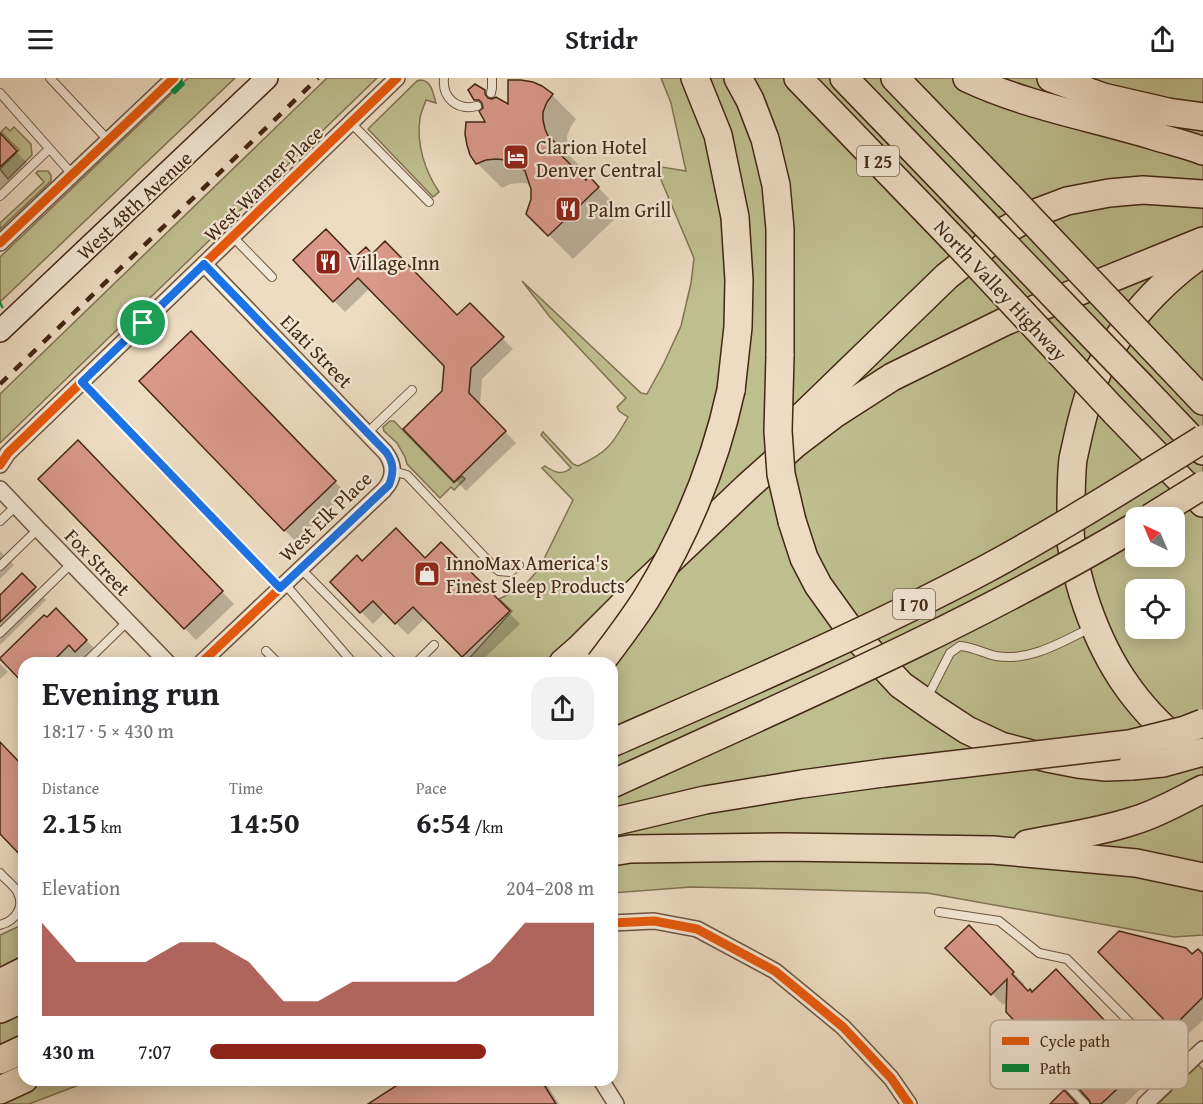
<!DOCTYPE html>
<html lang="en">
<head>
<meta charset="utf-8">
<style>
  body { margin:0; font-family:"Gentium Book Plus",serif; background:#f2f2f2; color:#202124; height:100vh; display:flex; flex-direction:column; font-size:22px; white-space:nowrap }
  * { box-sizing:border-box; margin:0 }
  p { font-size:20px; color:#757577 }
  .icon { flex:none; width:33px; height:33px; fill:none; stroke:currentColor; stroke-width:2; stroke-linecap:round; stroke-linejoin:round }
  .map { position:relative; flex:1; overflow:hidden }
  .panel { position:absolute; left:18px; top:579px; width:600px; height:429px; display:flex; flex-direction:column; background:#fff; border-radius:18px; box-shadow:0 3px 15px #0003 }
  .panel>* { flex:none }
  .needle { width:39px; rotate:316deg }
  .fabs { position:absolute; left:1125px; top:429px; display:grid; gap:12px }
  .fabs a { display:grid; place-items:center; width:60px; height:60px; border-radius:12px; background:#fff; box-shadow:0 3px 15px #0003; font-size:30px }
  .pin { position:absolute; display:grid; place-items:center; width:51px; height:51px; color:#fff; margin:-26px; border:3px solid #fff; border-radius:50%; box-shadow:0 2px 6px #0007 }
  .round { display:grid; place-items:center; flex:none; width:63px; height:63px; border-radius:18px; background:#f2f2f2 }
  .headline { display:flex; align-items:center; justify-content:space-between; height:102px; padding:0 24px }
  h1 { font-size:33px; font-weight:600; line-height:45px }
  .figures { display:grid; grid-template-columns:repeat(3,1fr); gap:9px; height:102px; padding:6px 24px }
  .figures div { display:grid; align-content:center }
  .figures b { font-size:30px; font-weight:600 }
  .figures small { font-size:16px; font-weight:400 }
  .figures p { font-size:16px }
  .chart { height:168px; padding:12px 24px }
  .chart p { display:flex; justify-content:space-between }
  .chart svg { width:100%; height:108px; margin-top:6px; fill:#8f2418; opacity:.7 }
  ul { padding:0 24px; list-style:none; font-size:20px }
  li { display:grid; grid-template-columns:96px 72px 1fr; align-items:center; height:45px }
  li i { height:15px; border-radius:8px; background:#8f2418 }
  header { display:flex; justify-content:space-between; align-items:center; height:78px; padding:0 24px; background:#fff; font-size:27px; font-weight:600 }
  .map>svg:first-child { display:block }
  .green { fill:#bfbe8f; stroke:#827252; stroke-width:1.5; fill-rule:evenodd }
  .shadow { fill:#0003 }
  .building { fill:#d99889; stroke:#442714; stroke-width:1.5 }
  .lines { fill:none; stroke-linecap:round; stroke-linejoin:round }
  .lane-casing { stroke:#6e5440; stroke-width:10 }
  .street-casing { stroke:#6e5440; stroke-width:18 }
  .secondary-casing { stroke:#442714; stroke-width:24 }
  .highway-casing { stroke:#442714; stroke-width:30 }
  .lane { stroke:#f3e8d7; stroke-width:8 }
  .street { stroke:#f3e8d7; stroke-width:15 }
  .secondary { stroke:#f3e8d7; stroke-width:21 }
  .highway { stroke:#eddcc2; stroke-width:27 }
  .rail { stroke:#442714; stroke-width:4.5; stroke-dasharray:10 10; stroke-linecap:butt }
  .highway-bridge-casing { stroke:#442714; stroke-width:30; stroke-linecap:butt }
  .highway-bridge { stroke:#eddcc2; stroke-width:27 }
  .quiet { stroke:#00873e; stroke-width:8; stroke-dasharray:15 8; stroke-linecap:butt }
  .cycleway-casing { stroke:#f3e8d7; stroke-width:13 }
  .cycleway { stroke:#e8590c; stroke-width:9 }
  .route-casing { stroke:#fff; stroke-width:12 }
  .route { stroke:#1a73e8; stroke-width:8 }
  .labels { text-anchor:middle; dominant-baseline:central; stroke-width:4.5; stroke-linejoin:round; paint-order:stroke }
  .shield { fill:#f3e8d7; stroke:#78614e; stroke-width:1.5 }
  .shield-label { font-size:18px; font-weight:bold; fill:#442714 }
  .poi-label { font-size:20px; fill:#442714; stroke:#f3e8d7; text-anchor:start }
  .street-label { font-size:20px; fill:#442714; stroke:#f3e8d7 }
  .key { fill:#f3e8d7; stroke:#beae9c; stroke-width:1.5 }
  .key-label { font-size:16px; fill:#442714 }
</style>
</head>
<body>
<header><svg class="icon" aria-label="menu" viewBox="0 0 24 24"><path d="M4 6h16M4 12h16M4 18h16"/></svg>Stridr<svg class="icon" aria-label="share" viewBox="0 0 24 24"><path d="M12 15V3M7 8l5-5 5 5M5 13v7h14v-7"/></svg></header>
<div class="map">
<svg width="1203" height="1026" viewBox="0 0 1203 1026">
  <rect width="100%" height="100%" fill="#eddcc2"/>
  <filter id="stains"><feTurbulence type="fractalNoise" baseFrequency=".00333" numOctaves="4"/><feColorMatrix values="0 0 0 0 .2 0 0 0 0 .09 0 0 0 0 .02 0 0 0 .5 -.17"/></filter>
  <radialGradient id="worn" r=".72"><stop offset=".6" stop-color="#630" stop-opacity="0"/><stop offset="1" stop-color="#630" stop-opacity=".3"/></radialGradient>
  <g class="green">
    <path d="M188 0H235L0 224V179Z"/>
    <path d="M327 0H377L0 365V316Z"/>
    <path d="M661 0H1203V857L1174 859 927 815 785 811 691 809 612 815V585H465L512 533 499 521 523 509 539 491 573 422 542 390 545 388C554 394 562 398 571 390L541 357 543 354 573 386 578 388C608 374 612 367 628 339L619 333 617 329 626 320 550 239 522 203 641 315 647 316 664 285 681 248 691 205 694 180 661 102 662 89 686 93 671 25ZM1136 440H1174V478H1136ZM1136 512H1174V550H1136Z"/>
    <path d="M420 2C432 2 433 16 436 25L426 22C424 28 421 34 420 40 416 66 425 93 439 114L433 119 368 51 417 3Z"/>
    <path d="M6 49 10 53 14 49 31 66 32 77 8 101 0 91 19 72 1 54Z"/>
    <path d="M38 93H48L51 97V103L0 151V145L44 104 36 95Z"/>
    <path d="M390 343H394L454 405 462 398 465 401 454 412 451 409 440 420 407 386 405 379 397 365 384 353 383 349Z"/>
    <path d="M24 846V1002H92L29 1026H0V857Z"/>
    <path d="M1198 987 1203 992V1026H1158Z"/>
  </g>
  <g class="shadow">
    <path d="M484 14 493 22 510 28 552 17 576 41 571 48 567 58 568 76 589 97 588 99 622 134 573 181 528 136 533 121 531 106 521 105 510 106 502 110 477 85 487 46 484 31 475 22Z"/>
    <path d="M0 57 27 85 0 111Z"/>
    <path d="M373 178 457 239 470 227 513 271 482 301 480 327 516 365 466 413 405 351 443 313 445 288 370 210 345 234 295 183 354 182Z"/>
    <path d="M191 255 346 415 296 464 141 303Z"/>
    <path d="M78 365 234 526 196 562 40 401Z"/>
    <path d="M441 466 520 546 479 585H470L426 539 408 557 385 534 373 546 332 504 362 485 425 481Z"/>
    <path d="M0 473 14 487 0 501Z"/>
    <path d="M22 497 46 522 0 567V519Z"/>
    <path d="M56 532 98 574 88 584 81 578 74 585H24V604L1 581Z"/>
    <path d="M0 586 8 594 0 601Z"/>
    <path d="M969 849 1024 906 1022 909 1028 915 1032 916 1067 905 1155 997 1125 1026H1092V1023L1008 923 1003 927 948 870Z"/>
    <path d="M1100 874 1203 878V942L1184 960Z"/>
    <path d="M408 1002H544L559 1026H370Z"/>
  </g>
  <g class="building">
    <path d="M508 2H521L533 4 542 8 553 16 547 24 543 34V42L545 51 548 58 559 68 566 71 562 78 586 102 589 98 599 109 548 158 526 136 531 121V111L525 93 517 86 506 82 496 81 486 82 476 86 470 77 467 67 465 56 466 44H485L479 33 483 30 482 25 479 22H474L468 12 475 6 485 12V16L488 20 492 21 496 19 508 26Z"/>
    <path d="M0 55 17 73 0 89Z"/>
    <path d="M326 151 354 180 366 169 372 176 385 163 457 237 470 225 504 259 471 290 469 315 506 353 454 404 403 351 442 313 444 288 358 200 333 224 293 182Z"/>
    <path d="M191 253 336 403 284 453 139 303Z"/>
    <path d="M78 362 223 513 184 551 38 401Z"/>
    <path d="M396 450 425 480 441 464 510 533 462 579 413 529 395 546 373 523 360 535 330 504 357 477 362 483Z"/>
    <path d="M22 495 36 509 0 544V517Z"/>
    <path d="M56 530 87 562 75 574 69 567 51 585H24V606L0 581V580L44 537 47 539Z"/>
    <path d="M0 664 24 689V781L0 756Z"/>
    <path d="M969 847 1014 894 1012 896 1028 913 1030 911 1032 914 1056 891 1145 985 1101 1026H1091L1089 1022 1073 1004 1006 934 1007 901 991 917 945 870Z"/>
    <path d="M1119 853 1186 870 1192 876 1198 871 1203 876V919L1172 950 1098 874Z"/>
    <path d="M405 1002H541L556 1026H368Z"/>
    <path d="M1064 1012 1077 1026H1050Z"/>
  </g>
  <g class="lines">
    <g class="lane-casing">
      <g id="lane">
        <path d="M50 0 108 62"/>
        <path d="M444 0C442 20 457 33 477 28"/>
        <path d="M0 15 72 96"/>
        <path d="M491 15 492 10V0"/>
        <path d="M351 45 429 124"/>
        <path d="M0 118 49 71"/>
        <path d="M233 159 272 199"/>
        <path d="M82 304 280 510"/>
        <path d="M367 355 412 312"/>
        <path d="M393 393 407 397 495 490 499 493 510 494 519 487"/>
        <path d="M0 443 16 428"/>
        <path d="M0 488 38 451"/>
        <path d="M301 491 394 585"/>
        <path d="M285 506 353 585"/>
        <path d="M0 555 71 486"/>
        <path d="M266 573 278 585"/>
        <path d="M85 585 127 544"/>
        <path d="M416 585 434 567"/>
        <path d="M927 620 950 575 960 568C973 569 983 575 996 578 1029 584 1062 564 1090 550"/>
        <path d="M0 795C5 801 13 807 17 813 26 829 15 843 0 847"/>
        <path d="M939 834 999 843 1039 875 1067 881 1179 994"/>
        <path d="M1017 954 1085 1026"/>
      </g>
    </g>
    <g class="street-casing">
      <g id="street">
        <path d="M0 165 174 0"/>
        <path d="M0 387 8 375 397 0"/>
        <path d="M0 411 38 451 168 585"/>
        <path d="M201 585 384 412C395 400 395 387 385 374L204 186"/>
        <path d="M612 845 654 843 697 851 775 893 843 949 891 1000 909 1026"/>
        <path d="M601 1002 616 1026"/>
        <path d="M1145 1026 1203 971"/>
      </g>
    </g>
    <g class="secondary-casing">
      <path id="secondary" d="M0 253 267 0"/>
    </g>
    <g class="highway-casing">
      <g id="highway">
        <path d="M695 0 718 57 735 139 739 202 738 249 731 312"/>
        <path d="M738 0 750 22 765 61 776 107 780 151V278"/>
        <path d="M798 0 958 166"/>
        <path d="M844 0 982 143"/>
        <path d="M895 0 1009 118"/>
        <path d="M967 0C1026 28 1092 39 1154 58 1170 63 1188 67 1203 73"/>
        <path d="M1051 0 1103 19 1168 34 1203 39"/>
        <path d="M1167 285 1203 323"/>
        <path d="M1142 309 1203 373"/>
        <path d="M1115 334 1203 425"/>
        <path d="M786 354 947 198 1004 153 1038 134 1067 123 1109 115 1143 112 1203 116"/>
        <path d="M792 443 804 480 818 507 851 553 901 607 935 631 967 652 1001 668 1047 680 1078 686 1106 689 1132 688"/>
        <path d="M563 585 579 571 627 523 747 409 795 366 833 337 892 299 1006 243 1203 163"/>
        <path d="M1185 669C1133 627 1103 580 1083 516 1078 499 1073 481 1071 463 1069 454 1071 444 1071 436 1071 418 1071 398 1073 381 1075 372 1077 363 1079 354 1083 337 1091 309 1098 293 1122 247 1160 204 1203 175"/>
        <path d="M612 744 705 722 802 706 883 695"/>
        <path d="M1027 766C1062 759 1101 754 1136 742 1159 735 1181 722 1203 711"/>
        <path d="M612 774 630 771 783 769 993 772 1136 785 1203 799"/>
        <path d="M0 905 24 893"/>
        <path d="M0 931 24 920"/>
        <path d="M0 982 24 971"/>
        <path d="M0 1012 24 1001"/>
      </g>
    </g>
    <use href="#lane" class="lane"/>
    <use href="#street" class="street"/>
    <use href="#secondary" class="secondary"/>
    <use href="#highway" class="highway"/>
    <path class="rail" d="M0 306 318 0"/>
    <g class="highway-bridge-casing">
      <g id="highway-bridge">
        <path d="M1009 118 1167 285"/>
        <path d="M982 143 1142 309"/>
        <path d="M958 166 1115 334"/>
        <path d="M780 278 778 353 781 396 792 443"/>
        <path d="M1150 440 1203 407"/>
        <path d="M600 585C616 564 632 543 646 521 686 456 715 386 731 312"/>
        <path d="M612 665C737 610 863 556 984 492 1058 452 1131 406 1203 361"/>
        <path d="M1132 688 1163 685 1203 674"/>
        <path d="M883 695 1129 666 1185 652 1203 645"/>
        <path d="M612 706C789 625 968 548 1136 448"/>
      </g>
    </g>
    <use href="#highway-bridge" class="highway-bridge"/>
    <g class="quiet">
      <path d="M172 14 186 0"/>
      <path d="M0 227 2 226"/>
    </g>
    <g class="cycleway-casing">
      <g id="cycleway">
        <path d="M0 165 174 0"/>
        <path d="M0 387 8 375 397 0"/>
        <path d="M201 585 384 412C395 400 395 387 385 374L204 186"/>
        <path d="M612 845 654 843 697 851 775 893 843 949 891 1000 909 1026"/>
      </g>
    </g>
    <use href="#cycleway" class="cycleway"/>
  </g>
  <g class="lines">
    <g class="route-casing">
      <path id="route" d="M204 186 386 374C394 385 394 394 389 407L280 510 82 304Z"/>
    </g>
    <use href="#route" class="route"/>
  </g>
  <defs>
    <g id="hotel-square" transform="scale(1.35)"><rect x="-9" y="-9" width="18" height="18" rx="4" fill="#8f2418" stroke="#f3e8d7"/><path d="M-6-4.5h1.5V1H6V5H4.5V3h-9V5H-6ZM-4 0a1.8 1.8 0 1 1 3.6 0ZM.5 0V-2.5h3Q6-2.5 6 0Z" fill="#fff"/></g>
    <g id="restaurant-square" transform="scale(1.35)"><rect x="-9" y="-9" width="18" height="18" rx="4" fill="#8f2418" stroke="#f3e8d7"/><path d="M-5-6h1v4h1v-4h1v4h1v-4h1v5L-1.5 .5V6h-2V.5L-5-1ZM5-6V6H3V1.5H1.5Q1.5-4 5-6Z" fill="#fff"/></g>
    <g id="shop-square" transform="scale(1.35)"><rect x="-9" y="-9" width="18" height="18" rx="4" fill="#8f2418" stroke="#f3e8d7"/><path d="M-5-2.5h2.3a2.7 3.5 0 0 1 5.4 0H5L5.5 6h-11ZM-1.5-2.5h3a1.5 2.3 0 0 0-3 0Z" fill="#fff"/></g>
  </defs>
  <g fill-rule="evenodd">
    <use href="#hotel-square" x="516" y="79"/>
    <use href="#restaurant-square" x="568" y="131"/>
    <use href="#restaurant-square" x="328" y="184"/>
    <use href="#shop-square" x="427" y="496"/>
  </g>
  <g class="labels">
    <g class="shield">
      <rect x="857" y="68" width="42" height="30" rx="4.5"/>
      <rect x="893" y="511" width="42" height="30" rx="4.5"/>
    </g>
    <g class="shield-label">
      <text x="878" y="83">I 25</text>
      <text x="914" y="526">I 70</text>
    </g>
    <g class="poi-label">
      <text x="536" y="68">Clarion Hotel<tspan x="536" dy="23">Denver Central</tspan></text>
      <text x="588" y="131">Palm Grill</text>
      <text x="348" y="184">Village Inn</text>
      <text x="446" y="484">InnoMax America's<tspan x="446" dy="23">Finest Sleep Products</tspan></text>
    </g>
    <g class="street-label">
      <text transform="translate(263 105) rotate(-44)">West Warner Place</text>
      <text transform="translate(134 127) rotate(-43)">West 48th Avenue</text>
      <text transform="translate(1001 212) rotate(47)">North Valley Highway</text>
      <text transform="translate(317 273) rotate(46)">Elati Street</text>
      <text transform="translate(325 438) rotate(-44)">West Elk Place</text>
      <text transform="translate(98 484) rotate(46)">Fox Street</text>
    </g>
  </g>
  <rect x="990" y="942" width="198" height="69" rx="9" class="key"/>
  <rect x="1002" y="959" width="27" height="8" fill="#e8590c"/>
  <rect x="1002" y="986" width="27" height="8" fill="#00873e"/>
  <g class="key-label">
    <text x="1040" y="969">Cycle path</text>
    <text x="1040" y="996">Path</text>
  </g>
  <rect width="100%" height="100%" filter="url(#stains)"/>
  <rect width="100%" height="100%" fill="url(#worn)"/>
</svg>
<div class="fabs">
<a><svg class="needle" viewBox="-14 -14 28 28"><path d="M0-13l5 13h-10z" fill="#e53935"/><path d="M0 13l5-13h-10z" fill="#757577"/></svg></a>
<a><svg class="icon" aria-label="locate" viewBox="0 0 24 24"><circle cx="12" cy="12" r="6"/><path d="M12 2v4M12 18v4M2 12h4M18 12h4"/></svg></a>
</div>
<div class="pin" style="left:143px;top:245px;background:#1e9e55"><svg class="icon" aria-label="arrive" viewBox="0 0 24 24"><path d="M6 21V4h12l-3 4 3 4H6"/></svg></div>
<section class="panel">
<div class="headline"><div><h1>Evening run</h1><p>18:17 · 5 × 430 m</p></div><a class="round"><svg class="icon" aria-label="share" viewBox="0 0 24 24"><path d="M12 15V3M7 8l5-5 5 5M5 13v7h14v-7"/></svg></a></div>
<div class="figures">
<div><p>Distance</p><b>2.15<small> km</small></b></div>
<div><p>Time</p><b>14:50</b></div>
<div><p>Pace</p><b>6:54<small> /km</small></b></div>
</div>
<div class="chart"><p><span>Elevation</span>204–208 m</p>
<svg viewBox="0 0 160 44" preserveAspectRatio="none"><path d="M0 44V6L10 22L20 22L30 22L40 14L50 14L60 22L70 38L80 38L90 30L100 30L110 30L120 30L130 22L140 6L150 6L160 6V44z"/></svg>
</div>
<ul>
<li><b>430 m</b>7:07<i style="width:72%"></i></li>
</ul>
</section>
</div>
</body>
</html>
